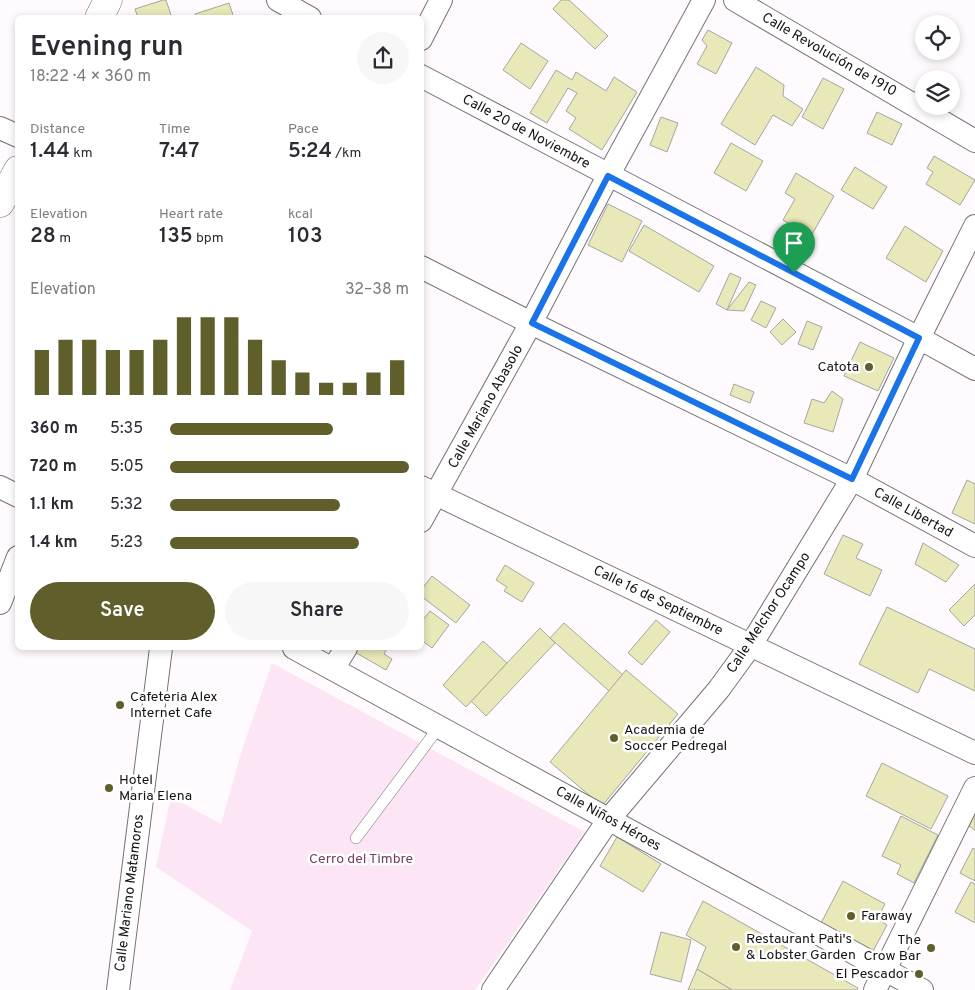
<!DOCTYPE html>
<html lang="en">
<head>
<meta charset="utf-8">
<style>
  body { margin:0; font-family:Overpass,sans-serif; background:#f7f7f7; color:#2b2b33; height:100vh; display:flex; flex-direction:column; font-size:19px; white-space:nowrap }
  * { box-sizing:border-box; margin:0 }
  p { font-size:16px; color:#7c7c81 }
  .icon { flex:none; width:28px; height:28px; fill:none; stroke:currentColor; stroke-width:2; stroke-linecap:round; stroke-linejoin:round }
  .map { position:relative; flex:1; overflow:hidden }
  .sheet { position:absolute; left:15px; top:15px; width:409px; height:635px; display:flex; flex-direction:column; background:#fff; border-radius:8px; box-shadow:0 2px 8px #0003 }
  .sheet>* { flex:none }
  .buttons { position:absolute; left:915px; top:15px; display:grid; gap:10px }
  .buttons a { display:grid; place-items:center; width:45px; height:45px; border-radius:50%; background:#fff; box-shadow:0 2px 8px #0003; font-size:25px }
  .pin { position:absolute; display:grid; place-items:center; width:42px; height:42px; color:#fff; margin:-51px -21px; border-radius:50% 50% 50% 0; rotate:-45deg; box-shadow:0 0 5px #0007 }
  .pin .icon { rotate:45deg }
  .round { display:grid; place-items:center; flex:none; width:52px; height:52px; border-radius:26px; background:#f7f7f7 }
  .summary { display:flex; align-items:center; justify-content:space-between; height:85px; padding:0 15px }
  h1 { font-size:28px; font-weight:600; line-height:38px }
  .figures { display:grid; grid-template-columns:repeat(3,1fr); gap:8px; height:85px; padding:5px 15px }
  .figures div { display:grid; align-content:center }
  .figures b { font-size:21px; font-weight:600 }
  .figures small { font-size:14px; font-weight:400 }
  .figures p { font-size:14px }
  .chart { height:140px; padding:10px 15px }
  .chart p { display:flex; justify-content:space-between }
  .chart svg { width:100%; height:90px; margin-top:5px; stroke:#605e2b; stroke-width:6 }
  .action { display:flex; gap:10px; margin-top:auto; padding:10px 15px }
  .action a { flex:1; height:58px; border-radius:30px; background:#605e2b; color:#fff; font-size:20px; font-weight:600; line-height:58px; text-align:center }
  .action a+a { background:#f7f7f7; color:#2b2b33 }
  ul { padding:0 15px; list-style:none; font-size:16px }
  li { display:grid; grid-template-columns:80px 60px 1fr; align-items:center; height:38px }
  li i { height:12px; border-radius:6px; background:#605e2b }
  .map>svg:first-child { display:block }
  .park { fill:#fce6f6 }
  .building { fill:#e9e8b8; stroke:#a6a6a2 }
  .lines { fill:none; stroke-linecap:round; stroke-linejoin:round }
  .service-casing { stroke:#777376; stroke-width:12 }
  .minor-casing { stroke:#777376; stroke-width:24 }
  .secondary-casing { stroke:#777376; stroke-width:29 }
  .service { stroke:#fff; stroke-width:11 }
  .minor { stroke:#fff; stroke-width:22 }
  .secondary { stroke:#fff; stroke-width:28 }
  .route-casing { stroke:#fff; stroke-width:10 }
  .route { stroke:#1a73e8; stroke-width:6 }
  .poi-dot { fill:#605e2b; stroke:#fff; stroke-width:2 }
  .labels { text-anchor:middle; dominant-baseline:central; stroke-width:5; stroke-linejoin:round; paint-order:stroke }
  .street-label { font-size:14px; fill:#151415; stroke:#fff }
  .poi-label { font-size:14px; fill:#151415; stroke:#fff; text-anchor:start }
  .park-label { font-size:14px; fill:#723e68; stroke:#fff }
</style>
</head>
<body>
<div class="map">
<svg width="975" height="990" viewBox="0 0 975 990">
  <rect width="100%" height="100%" fill="#fefafd"/>
  <path class="park" d="M272 663 585 832 475 990H230L252 931 156 867 171 797 221 824 241 753Z"/>
  <g class="building">
    <path d="M163 0H166L172 18H138L135 9Z"/>
    <path d="M561 0H569L608 36 595 49 553 9Z"/>
    <path d="M229 3 234 18H196L195 14Z"/>
    <path d="M708 30 732 43 716 74 697 64 707 46 702 40Z"/>
    <path d="M521 43 548 61 530 89 503 70Z"/>
    <path d="M756 67 784 85 783 96 803 109 792 126 773 115 755 145 721 124Z"/>
    <path d="M556 70 572 80 576 72 606 91 614 77 637 92 602 150 569 129 576 118 566 111 577 93 568 88 547 123 530 113Z"/>
    <path d="M823 78 844 89 823 129 802 117Z"/>
    <path d="M877 112 902 124 892 145 867 133Z"/>
    <path d="M661 117 678 123 667 152 650 145Z"/>
    <path d="M731 143 763 161 746 191 714 173Z"/>
    <path d="M934 156 975 180 960 205 926 184 933 172 927 168Z"/>
    <path d="M855 167 887 187 873 209 841 190Z"/>
    <path d="M796 173 834 196 811 236 783 220 795 199 785 193Z"/>
    <path d="M608 204 642 221 622 262 588 245Z"/>
    <path d="M644 225 714 266 699 292 629 251Z"/>
    <path d="M905 226 943 251 926 282 886 258Z"/>
    <path d="M730 273 741 278 727 310 716 304Z"/>
    <path d="M749 282 756 285 744 311 727 310Z"/>
    <path d="M761 301 776 308 766 328 751 320Z"/>
    <path d="M783 319 796 332 782 345 770 332Z"/>
    <path d="M807 321 822 327 813 350 798 344Z"/>
    <path d="M860 342 894 358 878 391 844 376Z"/>
    <path d="M734 384 754 392 750 403 730 395Z"/>
    <path d="M832 391 843 399 833 432 804 423 812 399 824 403Z"/>
    <path d="M967 480 975 484V524L952 513Z"/>
    <path d="M843 535 863 544 856 558 882 570 870 596 824 574Z"/>
    <path d="M923 543 959 565 946 582 915 564Z"/>
    <path d="M505 565 534 583 522 602 504 591 507 587 496 580Z"/>
    <path d="M432 576 470 605 456 623 421 596V590Z"/>
    <path d="M975 584V615L964 626 949 610Z"/>
    <path d="M887 607 975 649V691L929 669 918 693 859 664Z"/>
    <path d="M430 611 449 625 432 648 421 640V622Z"/>
    <path d="M656 620 670 632 642 665 628 653Z"/>
    <path d="M564 623 623 675 609 691 550 638Z"/>
    <path d="M540 628 555 643 486 716 471 701Z"/>
    <path d="M483 641 507 663 466 707 443 685Z"/>
    <path d="M355 648H387L384 654 392 659 386 670 353 651Z"/>
    <path d="M626 670 678 714 602 806 550 762Z"/>
    <path d="M882 763 948 796 931 829 866 796Z"/>
    <path d="M975 814V830L969 826Z"/>
    <path d="M901 816 938 835 914 883 897 874 901 865 882 856Z"/>
    <path d="M617 837 661 864 643 892 600 866Z"/>
    <path d="M973 848 975 849V881L960 873Z"/>
    <path d="M843 881 885 904 877 919 887 925 872 953 820 925Z"/>
    <path d="M971 882 975 884V923L955 912Z"/>
    <path d="M703 901 858 988 857 990H732L697 969 706 947 686 935Z"/>
    <path d="M661 932 691 940 681 982 650 974Z"/>
    <path d="M697 969 732 990H688Z"/>
  </g>
  <g class="lines">
    <g class="service-casing">
      <path id="service" d="M356 838 439 727"/>
    </g>
    <g class="minor-casing">
      <g id="minor">
        <path d="M278 0 310 18"/>
        <path d="M735 0 975 141"/>
        <path d="M421 39 441 0"/>
        <path d="M421 76 919 338 975 369"/>
        <path d="M0 128 18 136"/>
        <path d="M421 267 531 323 852 479 975 546"/>
        <path d="M0 487 18 496"/>
        <path d="M421 487 975 753"/>
        <path d="M421 521 531 323 608 176 704 0"/>
        <path d="M0 603 18 557"/>
        <path d="M294 648 922 990"/>
        <path d="M333 669 346 648"/>
        <path d="M118 990 161 648"/>
        <path d="M493 990 609 819 719 689 751 645 852 479 919 338 975 226"/>
        <path d="M875 990 975 788"/>
      </g>
    </g>
    <g class="secondary-casing">
      <g id="secondary">
        <path d="M99 18 108 0"/>
        <path d="M0 203 18 170"/>
      </g>
    </g>
    <use href="#service" class="service"/>
    <use href="#minor" class="minor"/>
    <use href="#secondary" class="secondary"/>
  </g>
  <g class="lines">
    <g class="route-casing">
      <path id="route" d="M608 176 919 338 852 479 532 323Z"/>
    </g>
    <use href="#route" class="route"/>
  </g>
  <g class="poi-dot">
    <circle cx="869" cy="367" r="5"/>
    <circle cx="120" cy="705" r="5"/>
    <circle cx="614" cy="738" r="5"/>
    <circle cx="109" cy="788" r="5"/>
    <circle cx="851" cy="916" r="5"/>
    <circle cx="736" cy="947" r="5"/>
    <circle cx="931" cy="948" r="5"/>
    <circle cx="919" cy="974" r="5"/>
  </g>
  <g class="labels">
    <g class="street-label">
      <text transform="translate(829 55) rotate(30)">Calle Revolución de 1910</text>
      <text transform="translate(526 132) rotate(28)">Calle 20 de Noviembre</text>
      <text transform="translate(486 407) rotate(-61)">Calle Mariano Abasolo</text>
      <text transform="translate(913 513) rotate(29)">Calle Libertad</text>
      <text transform="translate(658 601) rotate(26)">Calle 16 de Septiembre</text>
      <text transform="translate(769 613) rotate(-57)">Calle Melchor Ocampo</text>
      <text transform="translate(608 819) rotate(29)">Calle Niños Héroes</text>
      <text transform="translate(130 893) rotate(-83)">Calle Mariano Matamoros</text>
    </g>
    <g class="poi-label">
      <text x="859" y="367" text-anchor="end">Catota</text>
      <text x="130" y="697">Cafeteria Alex<tspan x="130" dy="16">Internet Cafe</tspan></text>
      <text x="624" y="730">Academia de<tspan x="624" dy="16">Soccer Pedregal</tspan></text>
      <text x="119" y="780">Hotel<tspan x="119" dy="16">Maria Elena</tspan></text>
      <text x="861" y="916">Faraway</text>
      <text x="746" y="939">Restaurant Pati's<tspan x="746" dy="16">&amp; Lobster Garden</tspan></text>
      <text x="921" y="940" text-anchor="end">The<tspan x="921" dy="16">Crow Bar</tspan></text>
      <text x="909" y="974" text-anchor="end">El Pescador</text>
    </g>
    <g class="park-label">
      <text x="361" y="859">Cerro del Timbre</text>
    </g>
  </g>
</svg>
<div class="buttons">
<a><svg class="icon" aria-label="locate" viewBox="0 0 24 24"><circle cx="12" cy="12" r="6"/><path d="M12 2v4M12 18v4M2 12h4M18 12h4"/></svg></a>
<a><svg class="icon" aria-label="layers" viewBox="0 0 24 24"><path d="M12 4l9 5-9 5-9-5zM3 14l9 5 9-5"/></svg></a>
</div>
<div class="pin" style="left:794px;top:273px;background:#1e9e55"><svg class="icon" aria-label="arrive" viewBox="0 0 24 24"><path d="M6 21V4h12l-3 4 3 4H6"/></svg></div>
<section class="sheet">
<div class="summary"><div><h1>Evening run</h1><p>18:22 · 4 × 360 m</p></div><a class="round"><svg class="icon" aria-label="share" viewBox="0 0 24 24"><path d="M12 15V3M7 8l5-5 5 5M5 13v7h14v-7"/></svg></a></div>
<div class="figures">
<div><p>Distance</p><b>1.44<small> km</small></b></div>
<div><p>Time</p><b>7:47</b></div>
<div><p>Pace</p><b>5:24<small> /km</small></b></div>
</div>
<div class="figures">
<div><p>Elevation</p><b>28<small> m</small></b></div>
<div><p>Heart rate</p><b>135<small> bpm</small></b></div>
<div><p>kcal</p><b>103</b></div>
</div>
<div class="chart"><p><span>Elevation</span>32–38 m</p>
<svg viewBox="0 0 160 44" preserveAspectRatio="none"><path d="M5 44V22M15 44V17M25 44V17M35 44V22M45 44V22M55 44V17M65 44V6M75 44V6M85 44V6M95 44V17M105 44V27M115 44V33M125 44V38M135 44V38M145 44V33M155 44V27"/></svg>
</div>
<ul>
<li><b>360 m</b>5:35<i style="width:68%"></i></li>
<li><b>720 m</b>5:05<i style="width:100%"></i></li>
<li><b>1.1 km</b>5:32<i style="width:71%"></i></li>
<li><b>1.4 km</b>5:23<i style="width:79%"></i></li>
</ul>
<div class="action"><a>Save</a><a>Share</a></div>
</section>
</div>
</body>
</html>
